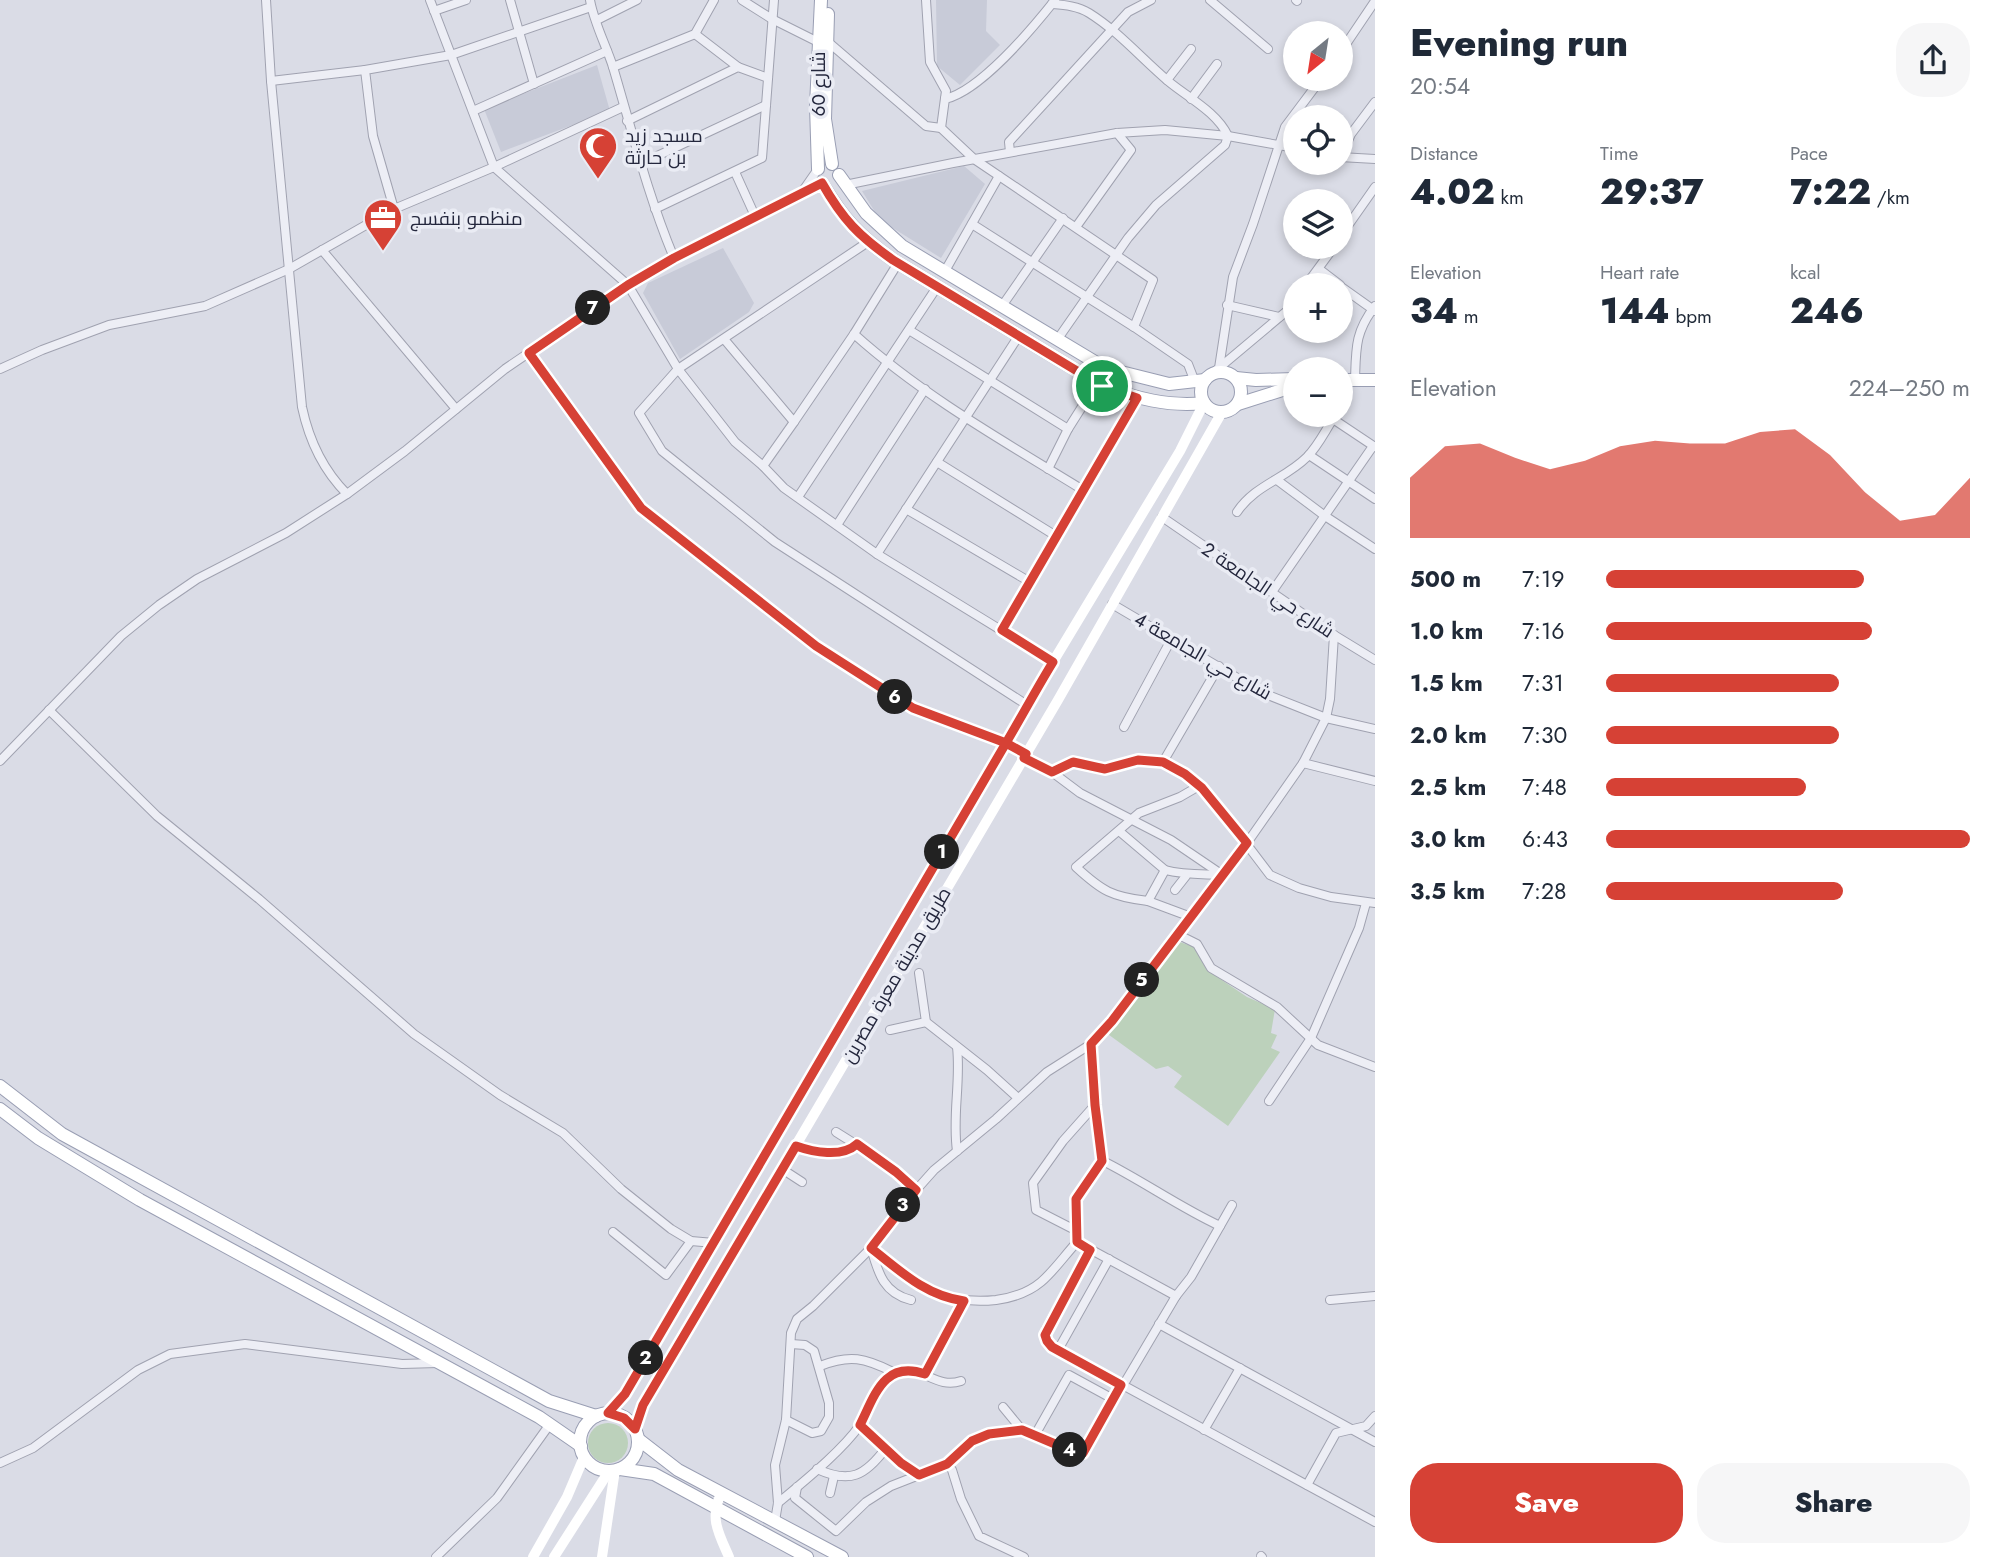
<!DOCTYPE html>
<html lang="en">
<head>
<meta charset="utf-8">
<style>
  body { margin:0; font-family:Jost,Cairo,sans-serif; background:#f6f6f7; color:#1f2937; height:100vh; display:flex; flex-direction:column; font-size:26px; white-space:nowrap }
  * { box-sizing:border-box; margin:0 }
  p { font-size:23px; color:#747a83 }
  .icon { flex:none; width:38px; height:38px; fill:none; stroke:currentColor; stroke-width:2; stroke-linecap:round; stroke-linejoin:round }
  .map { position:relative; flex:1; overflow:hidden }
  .sheet { display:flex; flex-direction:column; background:#fff; width:630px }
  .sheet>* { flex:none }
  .needle { width:46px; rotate:210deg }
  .fabs { position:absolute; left:1283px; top:21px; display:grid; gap:14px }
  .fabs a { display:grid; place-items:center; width:70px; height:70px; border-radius:50%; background:#fff; box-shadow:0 4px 10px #0003; font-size:35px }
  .pin { position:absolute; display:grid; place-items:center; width:60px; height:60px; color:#fff; margin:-30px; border:4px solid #fff; border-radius:50%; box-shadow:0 2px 7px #0007 }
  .km { position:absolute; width:35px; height:35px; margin:-18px; border-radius:50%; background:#222; color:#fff; font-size:19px; line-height:35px; text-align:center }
  .round { display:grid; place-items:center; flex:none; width:74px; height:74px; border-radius:28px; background:#f6f6f7 }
  .headline { display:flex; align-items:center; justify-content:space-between; height:119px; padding:0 35px }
  h1 { font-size:38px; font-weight:800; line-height:52px }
  .metrics { display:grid; grid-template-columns:repeat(3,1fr); gap:10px; height:119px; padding:7px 35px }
  .metrics div { display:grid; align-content:center }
  .metrics b { font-size:35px; font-weight:800 }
  .metrics small { font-size:19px; font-weight:400 }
  .metrics p { font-size:19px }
  .chart { height:196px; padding:14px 35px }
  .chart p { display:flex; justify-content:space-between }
  .chart svg { width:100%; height:126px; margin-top:7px; fill:#d64135; opacity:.7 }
  .cta { display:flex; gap:14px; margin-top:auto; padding:14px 35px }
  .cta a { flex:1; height:80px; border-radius:28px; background:#d64135; color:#fff; font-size:28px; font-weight:800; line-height:80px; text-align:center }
  .cta a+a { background:#f6f6f7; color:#1f2937 }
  ul { padding:0 35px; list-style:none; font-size:23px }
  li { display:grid; grid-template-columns:112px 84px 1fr; align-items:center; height:52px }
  li i { height:18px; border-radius:9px; background:#d64135 }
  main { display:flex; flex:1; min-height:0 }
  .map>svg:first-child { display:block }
  .built { fill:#c8cbd8 }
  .green { fill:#bcd1bb }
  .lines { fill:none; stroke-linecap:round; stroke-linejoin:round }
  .street-casing { stroke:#a0a2b0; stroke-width:10 }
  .primary-casing { stroke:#999eb3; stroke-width:14 }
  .street { stroke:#edeef5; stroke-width:8 }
  .secondary { stroke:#fff; stroke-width:10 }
  .primary { stroke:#fff; stroke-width:12 }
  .route-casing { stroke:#fff; stroke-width:14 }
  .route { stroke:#d64135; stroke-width:9 }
  .labels { text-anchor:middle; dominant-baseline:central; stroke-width:7; stroke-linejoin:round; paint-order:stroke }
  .street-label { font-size:19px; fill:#24273d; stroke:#eaecf4 }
  .poi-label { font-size:19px; fill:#24273d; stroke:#eaecf4; text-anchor:start }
</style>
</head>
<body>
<main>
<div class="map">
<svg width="1375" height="1557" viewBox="0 0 1375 1557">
  <rect width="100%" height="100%" fill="#dadce6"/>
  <g class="built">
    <path d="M936 0H987L986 31 1000 45 960 85 937 66Z"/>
    <path d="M597 65 610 111 501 152 484 109Z"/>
    <path d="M964 166 985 184 941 258 880 220 862 191Z"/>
    <path d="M723 248 754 303 749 312 680 359 643 293 648 283Z"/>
  </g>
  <g class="green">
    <path d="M1177 941 1194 947 1207 970 1247 997 1275 1009 1271 1033 1277 1035 1271 1048 1280 1052 1228 1126 1174 1087 1182 1076 1168 1066 1156 1069 1105 1032 1152 977Z"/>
    <circle cx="608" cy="1443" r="20"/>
  </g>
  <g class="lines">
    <g class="street-casing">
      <g id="street">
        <path d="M266 0 271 81 302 407C309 440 323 470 347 494"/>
        <path d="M430 0 494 167 628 285 678 369 735 442 763 466 784 488 877 554 1053 662"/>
        <path d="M510 0 534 84"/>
        <path d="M590 0C594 23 606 45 613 67 632 131 648 196 674 258"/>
        <path d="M742 0 772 19 818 42"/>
        <path d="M926 0 930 62 946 91 941 128 974 159 1153 280 1134 327"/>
        <path d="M1210 0 1268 49"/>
        <path d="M1296 0 1297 1"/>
        <path d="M1052 4C1064 5 1078 6 1089 13 1118 31 1141 58 1168 81 1187 97 1217 112 1228 136L1225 145 1156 205 1128 238 1057 340"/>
        <path d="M434 11 466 0"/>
        <path d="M597 20 637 0"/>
        <path d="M695 34 738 67"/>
        <path d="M827 41 926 126 941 128"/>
        <path d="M1340 53 1375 1"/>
        <path d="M613 67 695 34 714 0"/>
        <path d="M1167 80 1191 49"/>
        <path d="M271 81 365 70"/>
        <path d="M945 99C980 91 1032 29 1055 0"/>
        <path d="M1191 99 1217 64"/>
        <path d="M473 111 607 51"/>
        <path d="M627 121 738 67 768 78"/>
        <path d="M1010 152 1009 142 1128 12 1151 0"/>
        <path d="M1340 157 1375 159"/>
        <path d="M1341 157 1351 134 1375 102"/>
        <path d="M640 164 766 105"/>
        <path d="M735 172 755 216"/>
        <path d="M845 185 953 163 1117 133 1165 130 1228 136 1295 148"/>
        <path d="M802 192 818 169"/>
        <path d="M394 209 373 136 365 70 451 55 591 7"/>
        <path d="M655 209 762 158 774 0"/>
        <path d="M972 224 1134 327 1188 364 1195 382"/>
        <path d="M1076 227 1131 150 1117 133"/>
        <path d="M1340 237 1375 187"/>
        <path d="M868 242 678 369 639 413 662 451 775 542 1027 705"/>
        <path d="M322 250 456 409"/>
        <path d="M1319 269 1340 285"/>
        <path d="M945 271 999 176"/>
        <path d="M1306 285 1334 247"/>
        <path d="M1340 286 1375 311"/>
        <path d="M1227 305 1279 317"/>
        <path d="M1002 306 1063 218"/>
        <path d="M909 330 1068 429"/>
        <path d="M854 334C923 396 1005 442 1083 490"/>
        <path d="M724 339 794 422 854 334 898 263"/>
        <path d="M529 353 641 508 816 647 913 708 1006 743"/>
        <path d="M1219 368 1288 310 1295 300"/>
        <path d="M0 369 42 350 109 325 205 306 289 269 394 209 494 167 623 107"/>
        <path d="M1210 375 1219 368 1233 277 1253 224 1285 127 1321 79"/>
        <path d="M1355 380C1356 348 1355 332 1375 306"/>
        <path d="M1309 455 1375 499"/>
        <path d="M937 462 1056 536"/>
        <path d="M763 466 794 422"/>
        <path d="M1048 469 1068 429 1097 383"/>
        <path d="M1277 480 1325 516 1375 549"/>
        <path d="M798 497 937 287"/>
        <path d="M906 509 1030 582"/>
        <path d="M1237 512C1255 485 1285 479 1307 457 1318 446 1325 431 1333 419L1375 447"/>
        <path d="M1162 517 1334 635 1375 660"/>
        <path d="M837 525 925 389"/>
        <path d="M877 554 1018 337"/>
        <path d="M1272 592 1373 446"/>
        <path d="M1112 604 1263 693 1326 718 1375 729"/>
        <path d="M1002 630 1137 398"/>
        <path d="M49 710 157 816 259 899 414 1034 500 1095 563 1133 621 1189 671 1229 691 1241 714 1243"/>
        <path d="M1124 727 1172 638"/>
        <path d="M1024 758 1052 772 1080 793 1171 840 1224 876"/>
        <path d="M0 761 121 636 159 605 197 579 286 533 347 494 405 451 505 369 628 285 755 216 822 183"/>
        <path d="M1163 762 1219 666"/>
        <path d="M1303 763 1375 781"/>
        <path d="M1052 772 1073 762 1105 769 1138 760 1163 762 1185 774 1210 796 1270 875 1299 888 1331 897 1375 903"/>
        <path d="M1119 831 1165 870"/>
        <path d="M1175 890 1186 876"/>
        <path d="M1148 901C1112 897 1102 891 1076 867L1139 813 1180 797 1199 786"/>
        <path d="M1191 917 1148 901 1165 870C1184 875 1201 874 1221 875"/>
        <path d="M1177 934 1197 944 1211 968 1277 1007 1318 1045 1375 1067"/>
        <path d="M919 973 926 1022 987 1070 1018 1098"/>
        <path d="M890 1030 926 1022"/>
        <path d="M1269 1101 1311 1038 1359 928 1366 903"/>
        <path d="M836 1132 871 1154 916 1190"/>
        <path d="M796 1146C813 1152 842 1158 857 1144"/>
        <path d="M957 1151C952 1115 961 1082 957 1047"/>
        <path d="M1103 1161C1143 1181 1179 1207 1220 1226"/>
        <path d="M782 1169 802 1182"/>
        <path d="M1077 1231 1036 1210 1033 1183 1063 1141 1095 1105"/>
        <path d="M613 1232 666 1275 691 1241"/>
        <path d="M1077 1242 1176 1296"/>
        <path d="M871 1248C912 1282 939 1306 996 1300 1011 1298 1029 1292 1041 1282 1054 1271 1065 1255 1077 1242L1076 1199 1103 1161 1095 1105 1091 1044"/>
        <path d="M871 1248C878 1272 883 1293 911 1300"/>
        <path d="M1090 1249 1046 1329 1045 1338 1049 1345 1375 1522"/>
        <path d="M1330 1300 1375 1296"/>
        <path d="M1159 1324 1375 1442"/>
        <path d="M1058 1350 1109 1259"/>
        <path d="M820 1366C850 1354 865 1358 893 1372"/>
        <path d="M925 1373 964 1301"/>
        <path d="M1003 1407 1022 1430"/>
        <path d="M786 1420 812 1433 821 1431 829 1417V1403L814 1351 805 1345 791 1344"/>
        <path d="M860 1425 901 1463 919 1475"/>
        <path d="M1204 1430 1240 1368"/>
        <path d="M1035 1435 1069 1375 1113 1399"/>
        <path d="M0 1463 33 1448 138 1370 170 1354 245 1344 402 1364 438 1363"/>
        <path d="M817 1469C850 1484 865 1476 886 1448"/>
        <path d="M1307 1485 1336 1433 1366 1426 1375 1416"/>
        <path d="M797 1487 795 1498 836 1531 866 1502 891 1486 947 1464"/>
        <path d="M830 1493 834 1476"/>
        <path d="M778 1503C803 1482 842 1451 860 1425 871 1409 875 1379 895 1372 922 1363 935 1390 961 1381"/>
        <path d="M775 1521 778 1503 775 1465 786 1420 791 1333 797 1319 813 1306 871 1248 900 1208 934 1170 996 1119 1047 1072 1091 1044 1112 1021 1224 876 1303 763 1326 718 1330 699 1334 635"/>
        <path d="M1261 1556 1262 1557"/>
        <path d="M436 1557 497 1498 550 1424"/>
        <path d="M1024 1557 979 1536 961 1499 952 1470 947 1464 972 1441 989 1434 1022 1430 1074 1452 1083 1453 1176 1296 1191 1277 1232 1205"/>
      </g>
    </g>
    <g class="primary-casing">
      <g id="primary">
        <path d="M828 14 825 119 832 164"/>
        <path d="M818 169 816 106 821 0"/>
        <path d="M839 175 866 213 902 246 1105 368 1169 384 1205 380"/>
        <path d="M822 183C844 220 859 236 893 260L1102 386C1136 398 1168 407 1204 403"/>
        <circle cx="1221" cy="392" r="20"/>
        <path d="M1236 378 1256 380 1295 379"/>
        <path d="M1340 380H1375"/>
        <path d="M1238 404 1295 386"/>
        <path d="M0 1086 62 1134 549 1401 596 1416"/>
        <path d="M0 1109 38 1138 140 1200 539 1417 581 1446"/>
        <circle cx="609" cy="1442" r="29"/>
        <path d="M638 1439 678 1470 842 1557"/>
        <path d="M620 1469 654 1474 807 1557"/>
      </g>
    </g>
    <use href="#street" class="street"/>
    <g class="secondary">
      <path d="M608 1414 625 1394 1027 705 1180 451 1204 403"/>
      <path d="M635 1429 643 1405 1058 700 1222 412"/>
      <path d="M721 1494C709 1518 719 1534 729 1557"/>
      <path d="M533 1557 567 1497 584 1457"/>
      <path d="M554 1557 609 1471"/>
      <path d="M602 1557 615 1470"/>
    </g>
    <use href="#primary" class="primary"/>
  </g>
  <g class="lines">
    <g class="route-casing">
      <path id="route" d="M1102 386 1137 398 1002 630 1053 662C1037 688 1022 716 1006 743L625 1394 608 1413 624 1418 635 1429 643 1405 796 1146C813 1152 842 1158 857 1144L896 1172 916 1190 871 1248C900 1271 926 1296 964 1301L925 1374C884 1360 875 1395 860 1425L901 1463 919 1475 947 1464 972 1441 989 1434 1022 1430 1074 1452 1083 1453 1121 1385 1052 1347 1047 1341 1045 1335 1090 1250 1077 1242 1076 1199 1102 1161 1095 1105 1091 1044 1112 1021 1247 843 1202 788 1185 774 1163 762 1138 760 1105 769 1073 762 1052 772 1024 758 1026 754 1006 743 913 708 816 646 641 508 529 353 628 285 674 258 822 183C843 220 859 236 893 260L1102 386"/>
    </g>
    <use href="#route" class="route"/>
  </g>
  <defs>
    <g id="mosque-pin" transform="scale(2.0125)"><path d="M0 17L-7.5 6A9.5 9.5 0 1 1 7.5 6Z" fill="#d64135" stroke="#eaecf4"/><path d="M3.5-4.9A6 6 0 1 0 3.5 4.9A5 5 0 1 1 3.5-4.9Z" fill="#fff"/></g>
    <g id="office-pin" transform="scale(2.0125)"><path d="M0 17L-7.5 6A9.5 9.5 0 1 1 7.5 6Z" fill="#d64135" stroke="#eaecf4"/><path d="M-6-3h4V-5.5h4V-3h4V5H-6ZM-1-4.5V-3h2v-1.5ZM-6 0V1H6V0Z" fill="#fff"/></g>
  </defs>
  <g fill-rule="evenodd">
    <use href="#mosque-pin" x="598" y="146"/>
    <use href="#office-pin" x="383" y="218"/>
  </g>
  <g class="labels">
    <g class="street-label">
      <text transform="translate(818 84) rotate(-90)">شارع 60</text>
      <text transform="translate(1268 590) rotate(34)">شارع حي الجامعة 2</text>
      <text transform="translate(1203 656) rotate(30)">شارع حي الجامعة 4</text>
      <text transform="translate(896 975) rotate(-60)">طريق مدينة معرة مصرين</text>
    </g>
    <g class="poi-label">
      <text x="625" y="135">مسجد زيد<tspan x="625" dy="22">بن حارثة</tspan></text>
      <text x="410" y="218">منظمو بنفسج</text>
    </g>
  </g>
</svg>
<div class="fabs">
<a><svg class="needle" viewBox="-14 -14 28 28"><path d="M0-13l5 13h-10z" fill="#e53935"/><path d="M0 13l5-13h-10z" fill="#747a83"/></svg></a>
<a><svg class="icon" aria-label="locate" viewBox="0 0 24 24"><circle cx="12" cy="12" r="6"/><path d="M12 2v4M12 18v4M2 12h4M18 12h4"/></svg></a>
<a><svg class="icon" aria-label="layers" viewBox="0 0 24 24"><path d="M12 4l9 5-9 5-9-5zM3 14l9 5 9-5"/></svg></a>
<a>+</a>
<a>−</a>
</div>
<div class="pin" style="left:1102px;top:386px;background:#1e9e55"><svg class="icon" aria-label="arrive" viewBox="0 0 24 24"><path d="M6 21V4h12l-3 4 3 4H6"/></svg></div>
<b class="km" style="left:942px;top:852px">1</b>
<b class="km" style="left:646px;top:1358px">2</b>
<b class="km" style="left:903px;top:1205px">3</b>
<b class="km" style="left:1070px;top:1450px">4</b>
<b class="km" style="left:1142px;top:980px">5</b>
<b class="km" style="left:895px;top:697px">6</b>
<b class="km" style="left:593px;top:308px">7</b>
</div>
<section class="sheet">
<div class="headline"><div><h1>Evening run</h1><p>20:54</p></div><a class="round"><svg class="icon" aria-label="share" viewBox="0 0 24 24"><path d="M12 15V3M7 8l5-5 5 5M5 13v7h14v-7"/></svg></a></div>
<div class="metrics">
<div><p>Distance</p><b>4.02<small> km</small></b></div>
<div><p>Time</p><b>29:37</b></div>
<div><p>Pace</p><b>7:22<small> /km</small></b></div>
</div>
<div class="metrics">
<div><p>Elevation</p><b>34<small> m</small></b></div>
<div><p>Heart rate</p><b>144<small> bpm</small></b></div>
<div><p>kcal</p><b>246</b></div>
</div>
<div class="chart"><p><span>Elevation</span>224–250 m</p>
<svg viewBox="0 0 160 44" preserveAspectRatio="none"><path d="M0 44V23L10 12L20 11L30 16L40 20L50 17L60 12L70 10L80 11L90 11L100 7L110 6L120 15L130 28L140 38L150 36L160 23V44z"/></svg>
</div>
<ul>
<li><b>500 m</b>7:19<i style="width:71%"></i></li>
<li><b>1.0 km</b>7:16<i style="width:73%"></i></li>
<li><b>1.5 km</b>7:31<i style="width:64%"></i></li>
<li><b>2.0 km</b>7:30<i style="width:64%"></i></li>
<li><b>2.5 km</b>7:48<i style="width:55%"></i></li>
<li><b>3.0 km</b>6:43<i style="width:100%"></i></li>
<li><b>3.5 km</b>7:28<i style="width:65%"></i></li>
</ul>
<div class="cta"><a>Save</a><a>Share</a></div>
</section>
</main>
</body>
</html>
